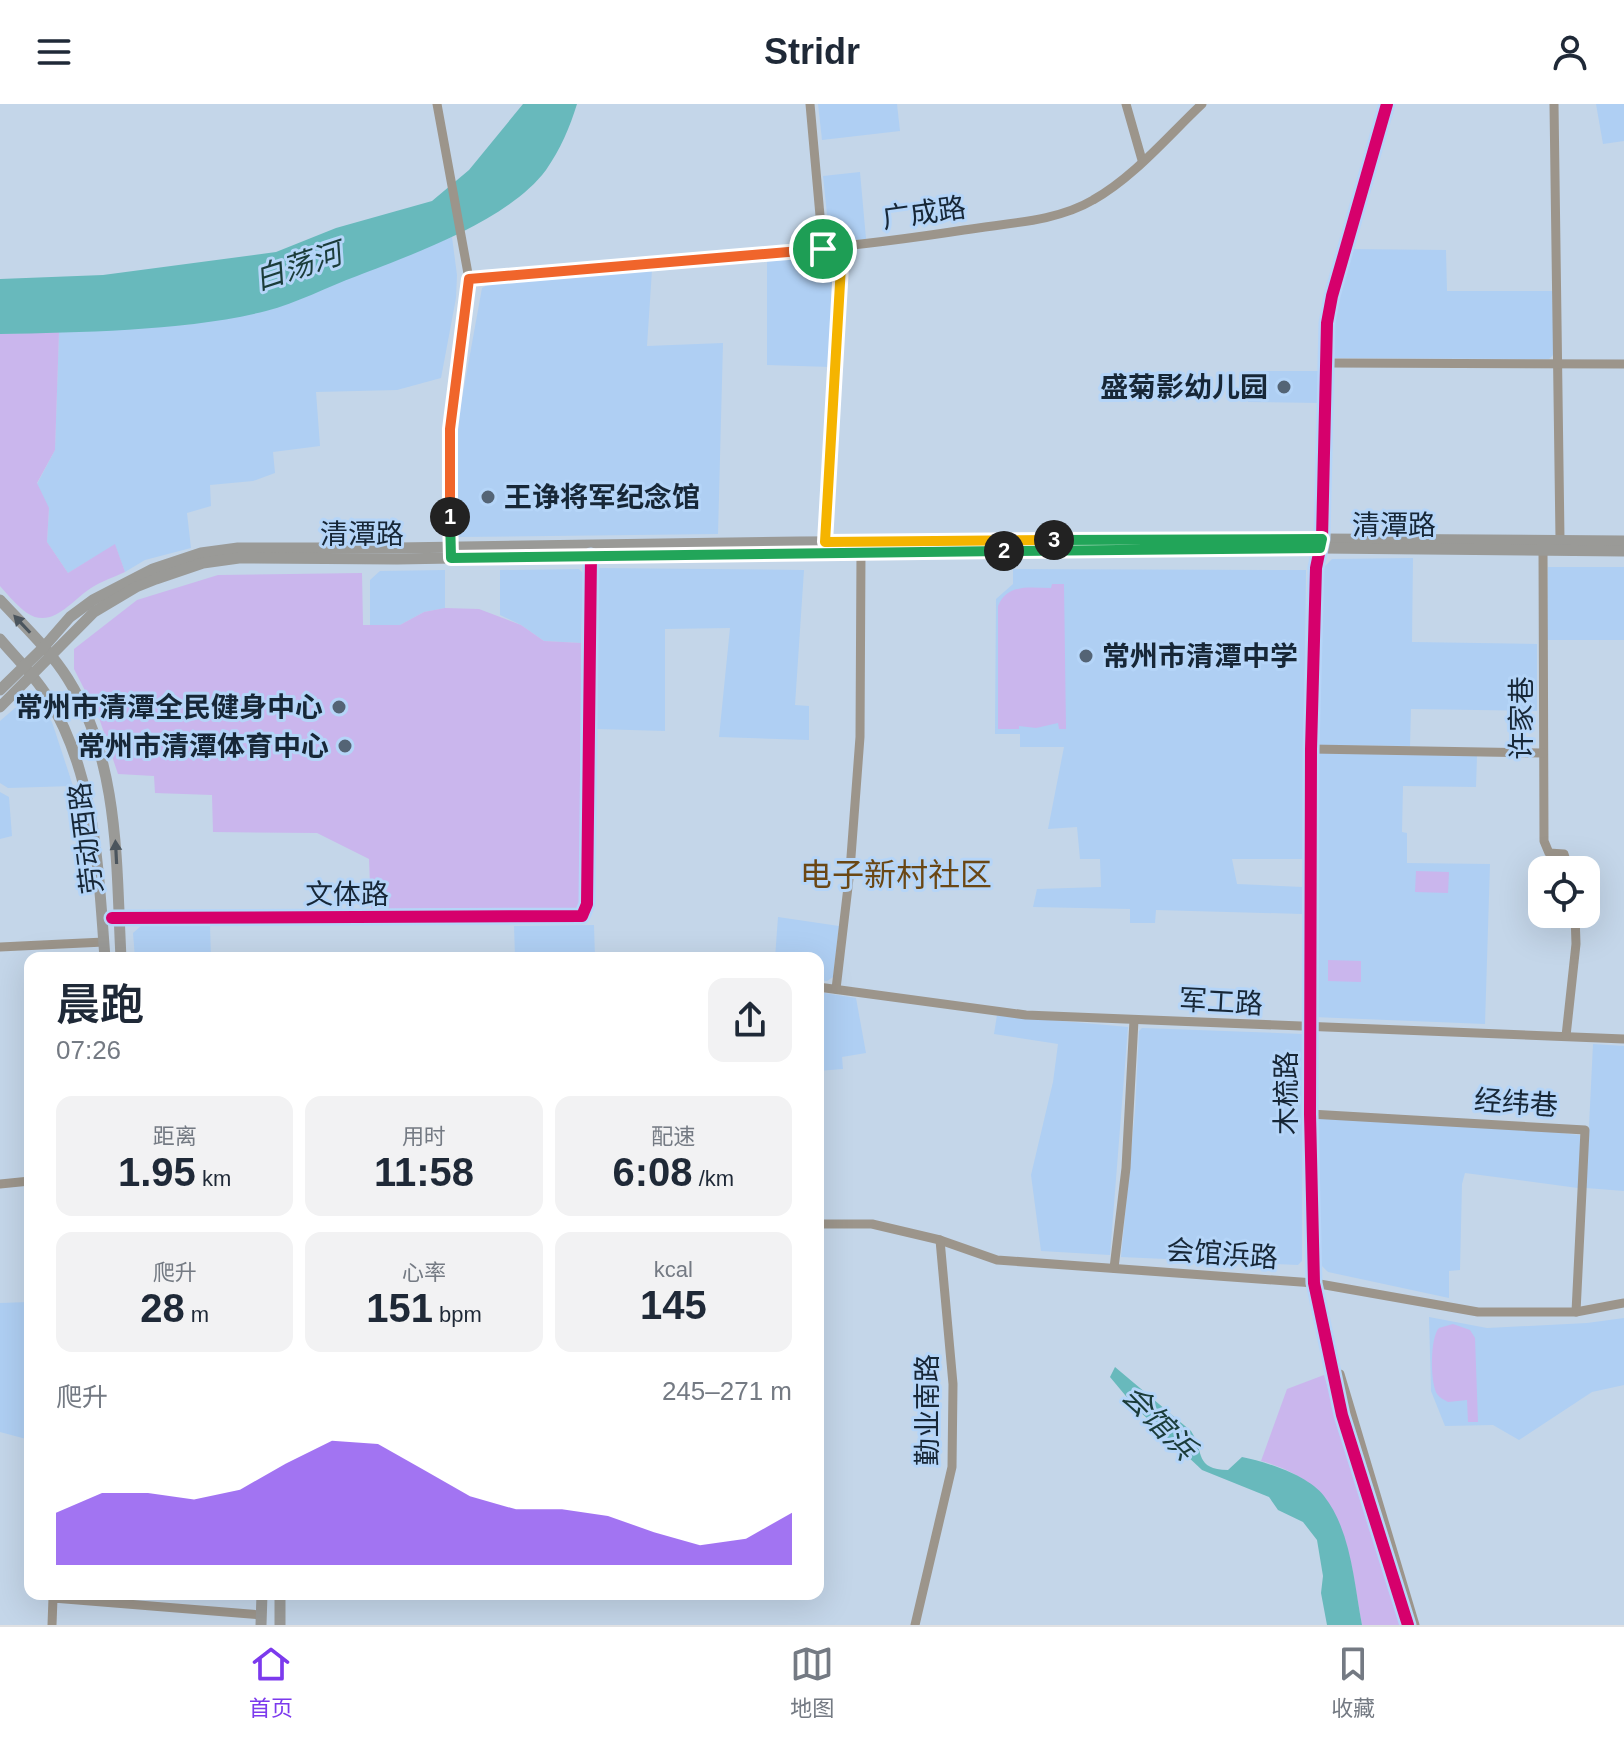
<!DOCTYPE html>
<html lang="zh">
<head>
<meta charset="utf-8">
<style>
  body { margin:0; font-family:Arial,"Noto Sans SC",sans-serif; background:#f2f2f3; color:#1f2937; height:100vh; display:flex; flex-direction:column; font-size:30px; white-space:nowrap }
  * { box-sizing:border-box; margin:0 }
  p { font-size:26px; color:#747a83 }
  .icon { flex:none; width:44px; height:44px; fill:none; stroke:currentColor; stroke-width:2; stroke-linecap:round; stroke-linejoin:round }
  .map { position:relative; flex:1; overflow:hidden }
  .details { position:absolute; left:24px; top:848px; width:800px; height:648px; display:flex; flex-direction:column; background:#fff; border-radius:16px; box-shadow:0 8px 32px #0002 }
  .details>* { flex:none }
  .buttons { position:absolute; left:1528px; top:752px; display:grid; gap:16px }
  .buttons a { display:grid; place-items:center; width:72px; height:72px; border-radius:16px; background:#fff; box-shadow:0 8px 32px #0002; font-size:40px }
  .pin { position:absolute; display:grid; place-items:center; width:68px; height:68px; color:#fff; margin:-34px; border:4px solid #fff; border-radius:50%; box-shadow:0 2px 8px #0007 }
  .km { position:absolute; width:40px; height:40px; margin:-20px; border-radius:50%; background:#222; color:#fff; font-size:22px; line-height:40px; text-align:center }
  .round { display:grid; place-items:center; flex:none; width:84px; height:84px; border-radius:16px; background:#f2f2f3 }
  .overview { display:flex; align-items:center; justify-content:space-between; height:136px; padding:0 32px }
  h1 { font-size:44px; font-weight:600; line-height:60px }
  .figures { display:grid; grid-template-columns:repeat(3,1fr); gap:12px; height:136px; padding:8px 32px }
  .figures div { display:grid; align-content:center; border-radius:16px; background:#f2f2f3; text-align:center }
  .figures b { font-size:40px; font-weight:600 }
  .figures small { font-size:22px; font-weight:400 }
  .figures p { font-size:22px }
  .chart { height:224px; padding:16px 32px }
  .chart p { display:flex; justify-content:space-between }
  .chart svg { width:100%; height:144px; margin-top:8px; fill:#7c3aed; opacity:.7 }
  header { display:flex; justify-content:space-between; align-items:center; height:104px; padding:0 32px; background:#fff; font-size:36px; font-weight:600 }
  .menu { display:flex; justify-content:space-around; align-items:center; height:112px; border-top:2px solid #e0e1e3; background:#fff; font-size:22px; color:#747a83 }
  .menu a { display:grid; justify-items:center; gap:4px }
  .menu .selected { color:#7c3aed }
  .map>svg:first-child { display:block }
  .built { fill:#afcff3 }
  .green { fill:#cab6ed }
  .water { fill:#68b9bc }
  .lines { fill:none; stroke-linecap:round; stroke-linejoin:round }
  .minor { stroke:#9c958b; stroke-width:9 }
  .major { stroke:#9a9a97; stroke-width:11 }
  .cycleway-casing { stroke:#b5d5f8; stroke-width:17 }
  .cycleway { stroke:#d6006c; stroke-width:12 }
  .oneway { fill:#4b555d }
  .split-1-casing { stroke:#fff; stroke-width:16 }
  .split-2-casing { stroke:#fff; stroke-width:16 }
  .split-3-casing { stroke:#fff; stroke-width:16 }
  .split-4-casing { stroke:#fff; stroke-width:16 }
  .split-1 { stroke:#f0652b; stroke-width:10 }
  .split-2 { stroke:#22a559; stroke-width:10 }
  .split-3 { stroke:#22a559; stroke-width:10 }
  .split-4 { stroke:#f5b400; stroke-width:10 }
  .poi-dot { fill:#546475; stroke:#b5d5f8; stroke-width:3 }
  .labels { text-anchor:middle; dominant-baseline:central; stroke-width:6; stroke-linejoin:round; paint-order:stroke }
  .street-label { font-size:28px; fill:#172737; stroke:#b5d5f8 }
  .poi-label { font-size:28px; font-weight:bold; fill:#172737; stroke:#b5d5f8; text-anchor:end }
  .water-label { font-size:30px; font-style:italic; fill:#1b3c3a; stroke:#b5d5f8 }
  .quarter-label { font-size:32px; fill:#6a4715; stroke:#b5d5f8 }
</style>
</head>
<body>
<header><svg class="icon" aria-label="menu" viewBox="0 0 24 24"><path d="M4 6h16M4 12h16M4 18h16"/></svg>Stridr<svg class="icon" aria-label="person" viewBox="0 0 24 24"><circle cx="12" cy="8" r="4"/><path d="M4 21q1-7 8-7t8 7"/></svg></header>
<div class="map">
<svg width="1624" height="1521" viewBox="0 0 1624 1521">
  <rect width="100%" height="100%" fill="#c4d6e9"/>
  <g class="built">
    <path d="M818 0H897L900 27 822 36Z"/>
    <path d="M1596 0H1624V37L1603 40Z"/>
    <path d="M860 68 866 135 830 139 823 72Z"/>
    <path d="M452 133 457 171 456 194 441 274 397 286 316 288 320 342 273 348 275 369 253 377 210 381 211 402 187 409 191 444 145 456 125 468 115 441 68 469 47 438 49 405 37 380 55 346 59 228 186 221 268 206Z"/>
    <path d="M1351 145 1446 146 1447 187H1552L1554 250 1549 255 1332 254V216Z"/>
    <path d="M829 153 834 156 837 168 831 263 767 261V157Z"/>
    <path d="M652 166 647 242 723 239 718 430 458 433 457 322 482 184 493 178Z"/>
    <path d="M1248 267H1321L1320 299 1248 298Z"/>
    <path d="M1413 454 1412 538 1537 540V607L1411 605 1410 642 1319 641 1320 467 1332 455Z"/>
    <path d="M1548 463H1624V536H1547Z"/>
    <path d="M594 464 804 466 795 601 809 602V636L719 633 730 524 665 525V627L596 625Z"/>
    <path d="M579 465 583 469 581 539 544 537 521 521 500 511V466Z"/>
    <path d="M1013 465 1306 466 1303 755H1232L1237 780 1302 783V810L1156 806 1155 819H1130V805L1033 803 1037 785 1101 783 1100 755H1080L1077 723 1048 725 1064 643H1020V630H995L996 495 1013 480Z"/>
    <path d="M445 466V504L424 508 400 521H370V476L380 467Z"/>
    <path d="M29 601 40 604 52 618 73 682 8 684 0 679V617L15 604Z"/>
    <path d="M1319 649 1477 652 1476 683 1403 682 1402 728 1407 729V759L1490 760 1485 920 1314 913Z"/>
    <path d="M0 688 9 693 12 732 0 735Z"/>
    <path d="M778 813 839 822 833 873 827 877 818 876V854H775Z"/>
    <path d="M594 821 595 854H515L514 822Z"/>
    <path d="M141 822H210L211 854H135L133 829Z"/>
    <path d="M818 888 856 894 866 949 842 953 843 965 818 967Z"/>
    <path d="M997 911 1128 923 1110 1151 1041 1147 1031 1071 1053 978 1058 940 994 930Z"/>
    <path d="M1142 924 1303 930 1302 1157 1298 1161 1121 1153 1135 1007 1139 927Z"/>
    <path d="M1593 940 1624 942V1087L1586 1084Z"/>
    <path d="M1316 1013 1493 1022 1580 1031 1582 1033 1578 1084 1465 1069 1462 1080 1460 1166 1449 1167V1194L1328 1168 1319 1159Z"/>
    <path d="M30 1198V1336L0 1328V1199Z"/>
    <path d="M1429 1213 1487 1224 1587 1219 1624 1214V1281L1592 1288 1519 1336 1493 1321 1445 1322 1431 1287Z"/>
  </g>
  <g class="green">
    <path d="M59 228 55 346 37 379 49 404 47 438 68 469 115 440 125 468C114 473 102 477 91 484 72 496 52 526 27 509 17 502 8 491 0 482V230Z"/>
    <path d="M362 469 363 521H400L424 508 445 504 479 505 521 521 544 537 581 539 580 804 371 805 369 755 317 729 213 728 212 691 155 689 154 672 118 670 99 614 74 565V545L137 496 218 471Z"/>
    <path d="M1052 480H1064L1066 625H1059L1058 619 1036 624 1019 622V625H998V502C1008 479 1030 484 1051 484Z"/>
    <path d="M1416 767 1449 768 1448 789 1415 788Z"/>
    <path d="M1328 856 1361 857V878L1328 877Z"/>
    <path d="M1453 1220 1470 1226 1475 1234 1478 1318H1468L1467 1296 1448 1298C1443 1295 1440 1294 1437 1290 1430 1278 1430 1233 1439 1224Z"/>
    <path d="M1324 1271 1400 1521H1362C1348 1446 1348 1380 1261 1357L1287 1285Z"/>
  </g>
  <g class="water">
    <path d="M523 0H577C570 23 560 46 546 66 509 116 414 150 357 172 327 183 297 199 266 207 186 227 83 228 0 230V175L103 171 276 148 336 124 432 97 469 66Z"/>
    <path d="M1115 1263 1191 1327C1205 1349 1194 1365 1228 1366L1242 1353C1266 1358 1308 1371 1324 1392 1351 1426 1354 1479 1362 1521H1327L1321 1489 1323 1472 1317 1436 1303 1418 1278 1406 1269 1393 1202 1366 1135 1303 1110 1273Z"/>
  </g>
  <g class="lines">
    <g class="minor">
      <path d="M437 0 469 175 450 325V448"/>
      <path d="M810 0 823 145 838 155 841 162 825 438"/>
      <path d="M1126 0 1142 56"/>
      <path d="M1387 0 1332 192 1327 219 1322 435 1316 464 1311 645 1310 1010 1314 1179 1317 1193 1342 1311 1408 1521"/>
      <path d="M1554 0 1560 435"/>
      <path d="M469 175C634 159 800 152 964 126 1006 119 1056 118 1093 96 1134 73 1168 32 1202 0"/>
      <path d="M1327 259 1624 260"/>
      <path d="M1543 445 1544 737 1549 749 1564 750 1569 766"/>
      <path d="M1311 645 1543 649"/>
      <path d="M112 814 582 812 587 800 591 452"/>
      <path d="M0 843 104 838"/>
      <path d="M818 883 1026 911 1624 935"/>
      <path d="M836 885 850 766 860 633 861 448"/>
      <path d="M1566 932 1576 840 1575 810"/>
      <path d="M1310 1010 1585 1026 1576 1208"/>
      <path d="M0 1080 30 1077"/>
      <path d="M818 1120H872L940 1136 997 1156 1314 1179 1478 1208H1576L1624 1199"/>
      <path d="M1114 1164 1126 1064 1134 916"/>
      <path d="M1340 1270 1415 1521"/>
      <path d="M52 1521 53 1494 261 1511"/>
      <path d="M915 1521 952 1363 953 1280 940 1136"/>
    </g>
    <g class="major">
      <path d="M0 496C23 521 50 546 68 575 120 658 116 760 121 854"/>
      <path d="M0 535C16 554 34 571 47 592 96 671 98 765 105 854"/>
      <path d="M0 586 43 544 70 513 93 496 153 465 201 449 238 444H397L799 438 1322 435 1624 437"/>
      <path d="M0 603 94 508 136 483 156 475 203 459 239 454 397 455 799 448 1320 444 1624 447"/>
      <path d="M261 1521 262 1490"/>
      <path d="M280 1521V1490"/>
    </g>
    <g class="cycleway-casing">
      <g id="cycleway">
        <path d="M1387 0 1332 192 1327 219 1322 435 1316 464 1311 645 1310 1010 1314 1179 1317 1193 1342 1311 1408 1521"/>
        <path d="M112 814 582 812 587 800 591 452"/>
      </g>
    </g>
    <use href="#cycleway" class="cycleway"/>
  </g>
  <defs><path id="oneway-solid" d="M-6-.8H1V-3.2L6.5 0L1 3.2V.8H-6Z" transform="scale(2)"/></defs>
  <g class="oneway">
    <use href="#oneway-solid" transform="translate(22 520) rotate(-133)"/>
    <use href="#oneway-solid" transform="translate(116 748) rotate(-93)"/>
  </g>
  <g class="lines">
    <g class="split-1-casing">
      <path id="split-1" d="M450 413V325L469 175 823 145"/>
    </g>
    <g class="split-2-casing">
      <path id="split-2" d="M450 413 451 454 1004 447"/>
    </g>
    <g class="split-3-casing">
      <path id="split-3" d="M1004 447 1320 444 1322 435 1054 436"/>
    </g>
    <g class="split-4-casing">
      <path id="split-4" d="M823 145 838 155 841 162 825 438 1054 436"/>
    </g>
    <use href="#split-1" class="split-1"/>
    <use href="#split-2" class="split-2"/>
    <use href="#split-3" class="split-3"/>
    <use href="#split-4" class="split-4"/>
  </g>
  <g class="poi-dot">
    <circle cx="1284" cy="283" r="8"/>
    <circle cx="488" cy="393" r="8"/>
    <circle cx="1086" cy="552" r="8"/>
    <circle cx="339" cy="603" r="8"/>
    <circle cx="345" cy="642" r="8"/>
  </g>
  <g class="labels">
    <g class="street-label">
      <text transform="translate(924 109) rotate(-8)">广成路</text>
      <text x="1394" y="421">清潭路</text>
      <text x="362" y="430">清潭路</text>
      <text transform="translate(1521 614) rotate(-90)">许家巷</text>
      <text transform="translate(86 734) rotate(-97)">劳动西路</text>
      <text x="347" y="790">文体路</text>
      <text transform="translate(1221 898) rotate(3)">军工路</text>
      <text transform="translate(1286 989) rotate(-90)">木梳路</text>
      <text transform="translate(1516 999) rotate(4)">经纬巷</text>
      <text transform="translate(1222 1150) rotate(4)">会馆浜路</text>
      <text transform="translate(927 1306) rotate(-90)">勤业南路</text>
    </g>
    <g class="poi-label">
      <text x="1268" y="283">盛菊影幼儿园</text>
      <text x="504" y="393" text-anchor="start">王诤将军纪念馆</text>
      <text x="1102" y="552" text-anchor="start">常州市清潭中学</text>
      <text x="323" y="603">常州市清潭全民健身中心</text>
      <text x="329" y="642">常州市清潭体育中心</text>
    </g>
    <g class="water-label">
      <text transform="translate(298 162) rotate(-18)">白荡河</text>
      <text transform="translate(1159 1318) rotate(46)">会馆浜</text>
    </g>
    <g class="quarter-label">
      <text x="896" y="771">电子新村社区</text>
    </g>
  </g>
</svg>
<div class="buttons">
<a><svg class="icon" aria-label="locate" viewBox="0 0 24 24"><circle cx="12" cy="12" r="6"/><path d="M12 2v4M12 18v4M2 12h4M18 12h4"/></svg></a>
</div>
<div class="pin" style="left:823px;top:145px;background:#1e9e55"><svg class="icon" aria-label="arrive" viewBox="0 0 24 24"><path d="M6 21V4h12l-3 4 3 4H6"/></svg></div>
<b class="km" style="left:450px;top:413px">1</b>
<b class="km" style="left:1004px;top:447px">2</b>
<b class="km" style="left:1054px;top:436px">3</b>
<section class="details">
<div class="overview"><div><h1>晨跑</h1><p>07:26</p></div><a class="round"><svg class="icon" aria-label="share" viewBox="0 0 24 24"><path d="M12 15V3M7 8l5-5 5 5M5 13v7h14v-7"/></svg></a></div>
<div class="figures">
<div><p>距离</p><b>1.95<small> km</small></b></div>
<div><p>用时</p><b>11:58</b></div>
<div><p>配速</p><b>6:08<small> /km</small></b></div>
</div>
<div class="figures">
<div><p>爬升</p><b>28<small> m</small></b></div>
<div><p>心率</p><b>151<small> bpm</small></b></div>
<div><p>kcal</p><b>145</b></div>
</div>
<div class="chart"><p><span>爬升</span>245–271 m</p>
<svg viewBox="0 0 160 44" preserveAspectRatio="none"><path d="M0 44V28L10 22L20 22L30 24L40 21L50 13L60 6L70 7L80 15L90 23L100 27L110 27L120 29L130 34L140 38L150 36L160 28V44z"/></svg>
</div>
</section>
</div>
<nav class="menu">
<a class="selected"><svg class="icon" aria-label="home" viewBox="0 0 24 24"><path d="M3 11l9-7 9 7M6 9v11h12V9"/></svg>首页</a>
<a><svg class="icon" aria-label="map" viewBox="0 0 24 24"><path d="M3 6l6-2 6 2 6-2v14l-6 2-6-2-6 2zM9 4v14M15 6v14"/></svg>地图</a>
<a><svg class="icon" aria-label="saved" viewBox="0 0 24 24"><path d="M7 4h10v16l-5-4-5 4z"/></svg>收藏</a>
</nav>
</body>
</html>
